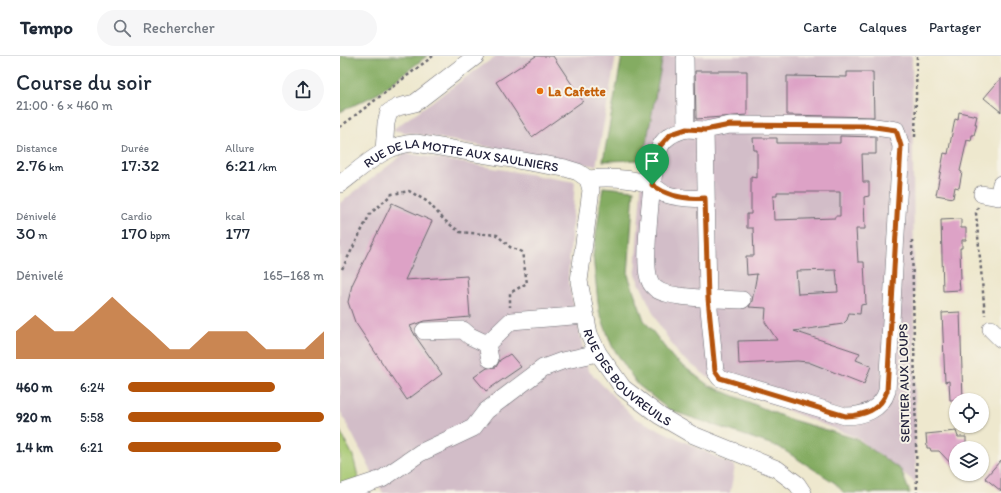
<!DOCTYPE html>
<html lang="fr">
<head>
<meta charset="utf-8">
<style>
  body { margin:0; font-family:Itim,sans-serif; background:#f6f6f7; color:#1f2937; height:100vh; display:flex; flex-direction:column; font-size:15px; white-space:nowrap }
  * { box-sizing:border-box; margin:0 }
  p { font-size:13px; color:#747a83 }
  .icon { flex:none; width:22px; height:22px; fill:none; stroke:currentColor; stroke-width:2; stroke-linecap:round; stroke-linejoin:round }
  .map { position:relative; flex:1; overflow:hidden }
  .side { display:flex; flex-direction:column; background:#fff; width:340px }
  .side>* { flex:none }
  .buttons { position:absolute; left:609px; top:337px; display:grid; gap:8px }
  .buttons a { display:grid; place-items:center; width:40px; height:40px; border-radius:50%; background:#fff; box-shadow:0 1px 3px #0004; font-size:20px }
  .pin { position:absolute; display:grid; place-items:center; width:34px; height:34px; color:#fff; margin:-41px -17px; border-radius:50% 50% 50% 0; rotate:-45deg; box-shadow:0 0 4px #0007 }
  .pin .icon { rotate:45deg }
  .round { display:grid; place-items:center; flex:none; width:42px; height:42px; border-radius:21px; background:#f6f6f7 }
  .overview { display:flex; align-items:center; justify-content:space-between; height:68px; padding:0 16px }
  h1 { font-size:22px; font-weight:600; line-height:30px }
  .stats { display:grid; grid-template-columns:repeat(3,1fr); gap:6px; height:68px; padding:4px 16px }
  .stats div { display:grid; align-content:center }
  .stats b { font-size:17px; font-weight:600 }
  .stats small { font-size:11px; font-weight:400 }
  .stats p { font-size:11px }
  .chart { height:112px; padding:8px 16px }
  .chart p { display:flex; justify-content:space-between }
  .chart svg { width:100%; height:72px; margin-top:4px; fill:#b45309; opacity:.7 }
  ul { padding:0 16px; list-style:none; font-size:13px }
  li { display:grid; grid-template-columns:64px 48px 1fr; align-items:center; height:30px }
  li i { height:10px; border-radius:5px; background:#b45309 }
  header { display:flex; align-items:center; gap:24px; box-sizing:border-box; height:56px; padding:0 20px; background:#fff; border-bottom:1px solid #e0e1e3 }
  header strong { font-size:19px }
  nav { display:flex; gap:22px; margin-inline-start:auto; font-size:14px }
  .search { width:280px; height:36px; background:#f6f6f7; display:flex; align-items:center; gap:10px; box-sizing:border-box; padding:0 14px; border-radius:22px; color:#747a83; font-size:15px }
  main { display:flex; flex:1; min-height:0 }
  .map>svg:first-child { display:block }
  .industrial { fill:#d2bdc8 }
  .green { fill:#a5c770; stroke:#647456 }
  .forest { fill:#84ac62; stroke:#53674e }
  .building { fill:#dda2c6; fill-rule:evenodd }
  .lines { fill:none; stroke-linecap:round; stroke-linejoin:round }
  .minor-casing { stroke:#69676e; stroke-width:18 }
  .path { stroke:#69676e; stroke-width:2.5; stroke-dasharray:3 3; stroke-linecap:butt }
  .minor { stroke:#fff; stroke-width:17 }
  .route-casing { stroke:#fff; stroke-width:8 }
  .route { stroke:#b45309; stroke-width:5 }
  .food-dot { fill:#e8710a; stroke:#f7f3e8; stroke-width:1.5 }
  .labels { text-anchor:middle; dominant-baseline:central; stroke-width:4; stroke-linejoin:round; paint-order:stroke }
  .food-label { font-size:13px; font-weight:bold; fill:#c56008; stroke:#f7f3e8; text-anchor:start }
  .street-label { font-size:13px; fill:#22223b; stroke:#f7f3e8 }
</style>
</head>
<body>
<header>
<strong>Tempo</strong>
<div class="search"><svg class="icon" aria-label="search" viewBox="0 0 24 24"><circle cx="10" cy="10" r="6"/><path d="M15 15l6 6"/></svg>Rechercher</div>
<nav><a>Carte</a><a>Calques</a><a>Partager</a></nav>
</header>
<main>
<section class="side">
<div class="overview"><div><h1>Course du soir</h1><p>21:00 · 6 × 460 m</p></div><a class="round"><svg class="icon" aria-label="share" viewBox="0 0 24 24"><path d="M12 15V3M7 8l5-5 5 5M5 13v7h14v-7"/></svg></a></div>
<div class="stats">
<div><p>Distance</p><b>2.76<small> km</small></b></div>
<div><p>Durée</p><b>17:32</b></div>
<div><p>Allure</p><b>6:21<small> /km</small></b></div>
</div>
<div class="stats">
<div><p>Dénivelé</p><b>30<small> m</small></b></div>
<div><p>Cardio</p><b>170<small> bpm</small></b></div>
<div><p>kcal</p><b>177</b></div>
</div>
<div class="chart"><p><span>Dénivelé</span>165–168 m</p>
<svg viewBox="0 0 160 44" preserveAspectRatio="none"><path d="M0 44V27L10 17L20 27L30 27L40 17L50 6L60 17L70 27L80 38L90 38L100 27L110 27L120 27L130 38L140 38L150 38L160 27V44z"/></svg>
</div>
<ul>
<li><b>460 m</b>6:24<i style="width:75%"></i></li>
<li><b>920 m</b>5:58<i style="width:100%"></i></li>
<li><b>1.4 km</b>6:21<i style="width:78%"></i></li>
</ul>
</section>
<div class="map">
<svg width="661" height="437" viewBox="0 0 661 437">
  <rect width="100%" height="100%" fill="#f7f3e8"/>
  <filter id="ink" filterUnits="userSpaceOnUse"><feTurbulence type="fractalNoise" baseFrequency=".025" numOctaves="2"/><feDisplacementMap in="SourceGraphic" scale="8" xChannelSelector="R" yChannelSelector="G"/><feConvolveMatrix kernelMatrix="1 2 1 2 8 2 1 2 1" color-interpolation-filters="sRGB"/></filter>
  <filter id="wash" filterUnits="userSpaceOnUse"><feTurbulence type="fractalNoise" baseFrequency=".012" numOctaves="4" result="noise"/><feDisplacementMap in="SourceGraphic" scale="16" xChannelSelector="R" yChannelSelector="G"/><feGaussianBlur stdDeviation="0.9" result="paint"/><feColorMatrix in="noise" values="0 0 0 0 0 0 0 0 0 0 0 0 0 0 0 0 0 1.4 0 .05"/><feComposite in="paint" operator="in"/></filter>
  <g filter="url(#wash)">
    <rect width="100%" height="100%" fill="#eee8ce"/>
    <g class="industrial">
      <path d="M156 0H276L256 110 52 74Z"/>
      <path d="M323 0H572L576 427 518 382 436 350 369 322 339 299 318 267 295 218 303 104Z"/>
      <path d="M65 97 235 126 228 223 248 314 293 361 395 410 390 437H43L0 355V147Z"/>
    </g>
    <path class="green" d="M0 375 13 400 19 425 0 429Z"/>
    <g class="forest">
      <path d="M0 0H87L39 37 0 56Z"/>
      <path d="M282 0H323L303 104 263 105Z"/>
      <path d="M263 131 294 134 288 219 304 264 333 302 368 329 449 363 517 383 561 414 570 437H504L495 427 439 391 329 354 297 328 272 290 259 255 253 200Z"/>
    </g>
    <g id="blocks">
      <g class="building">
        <path d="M196 0H213L243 45 192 81 156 26Z"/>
        <path d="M355 15H407V59L356 63Z"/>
        <path d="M507 16H533L534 61 447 59V20L507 21Z"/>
        <path d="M661 22V56L644 42Z"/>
        <path d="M619 56 637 60 635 68H637L634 79H632L631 85 627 84 620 115 622 116 619 132 615 131 613 142 596 139 604 97 608 98 615 63 618 64Z"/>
        <path d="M500 80 536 81V98H522L523 126H529V140L524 141 525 173H516L518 206H524L526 248 521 249 520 258 509 257 507 264 503 268 454 275 520 297 516 304 531 310 524 328 468 306 457 305 399 308 398 285 437 284 425 266 426 252 409 251 412 245 417 218 407 219 406 200H414L413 172H407V158H411V121L417 122V94H414L413 82H437V87H500ZM437 136H500V160H495V162L434 164 433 140H437ZM496 214 498 236 458 238 456 215Z"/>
        <path d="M52 147 92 165 65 224 127 220 130 261 84 265 70 270 76 281 102 318 67 344 15 266 8 246 12 229Z"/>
        <path d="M621 163V172H626V184H622V192H620L621 223H619L620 234 603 235 601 164Z"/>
        <path d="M620 256 623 344H610L609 325 605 326 602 257Z"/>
        <path d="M170 298 181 311 146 335 134 321 147 312 156 311 160 304Z"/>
        <path d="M616 375 618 381H626V392H616V413L599 395H591L590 392H587L586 378Z"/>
        <path d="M661 404V435L645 422Z"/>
      </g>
    </g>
  </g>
  <g filter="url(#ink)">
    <use href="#blocks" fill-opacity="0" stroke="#69676e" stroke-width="1"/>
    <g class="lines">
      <g class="minor-casing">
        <g id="minor">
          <path d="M345 3 346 73 365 74 390 69 528 70 556 74 561 90 547 335C541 354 523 360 505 360L380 322 375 315 368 242 365 74"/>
          <path d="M346 73C335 77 327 79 321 89 312 105 304 200 308 219 309 224 311 229 315 232 325 243 385 243 402 244"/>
          <path d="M44 95 46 67 49 56 58 51 75 47 136 0"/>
          <path id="s1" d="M248 123 251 134 239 225 249 278 258 297 283 332 320 360 351 378 437 413 457 428 463 437"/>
          <path d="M248 123C269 121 289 122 309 128 315 130 320 136 325 138 338 142 352 143 365 142"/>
          <path id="s2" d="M0 128C23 111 46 87 76 87L225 112 238 116 248 123"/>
          <path d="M642 138 658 141 661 128"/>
          <path d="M651 273 661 283"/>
          <path d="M84 275 123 274 130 280 147 288"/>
          <path d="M150 303 147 288 171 265 245 259"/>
          <path d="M0 437 42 423 80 397 133 372 146 355 203 312 222 305 258 297"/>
        </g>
      </g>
      <g class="path">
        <path d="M0 71 93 0"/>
        <path d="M575 81 577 0"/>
        <path d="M638 151 636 157 645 259"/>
        <path d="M572 184 577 437"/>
        <path d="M2 213 30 158 52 138 69 135 88 146 104 164 120 176 157 179 170 191 182 196 187 227 170 237V251"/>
      </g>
      <use href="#minor" class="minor"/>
    </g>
  </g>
  <g class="lines" filter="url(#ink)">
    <g class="route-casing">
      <path id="route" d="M390 69 528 70 556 74 561 90 547 335C541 354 523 360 505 360L380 322 375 315 368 242 365 142C346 144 328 140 312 129L320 90 331 78 346 73 365 74Z"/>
    </g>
    <use href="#route" class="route"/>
  </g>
  <circle class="food-dot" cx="200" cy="35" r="4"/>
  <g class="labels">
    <g class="food-label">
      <text x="208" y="35">La Cafette</text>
    </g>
    <g class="street-label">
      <text stroke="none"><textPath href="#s2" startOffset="132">RUE DE LA MOTTE AUX SAULNIERS</textPath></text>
      <text stroke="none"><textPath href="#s1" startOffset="216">RUE DES BOUVREUILS</textPath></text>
      <text transform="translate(564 327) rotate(-91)">SENTIER AUX LOUPS</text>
    </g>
  </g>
</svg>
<div class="buttons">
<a><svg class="icon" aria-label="locate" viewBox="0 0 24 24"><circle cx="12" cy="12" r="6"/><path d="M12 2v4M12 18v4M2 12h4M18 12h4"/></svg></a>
<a><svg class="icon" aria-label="layers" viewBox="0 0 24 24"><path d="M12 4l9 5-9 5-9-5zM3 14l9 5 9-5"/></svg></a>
</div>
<div class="pin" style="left:312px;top:129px;background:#1e9e55"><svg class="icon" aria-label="arrive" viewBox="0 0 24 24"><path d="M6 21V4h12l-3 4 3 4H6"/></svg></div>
</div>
</main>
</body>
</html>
